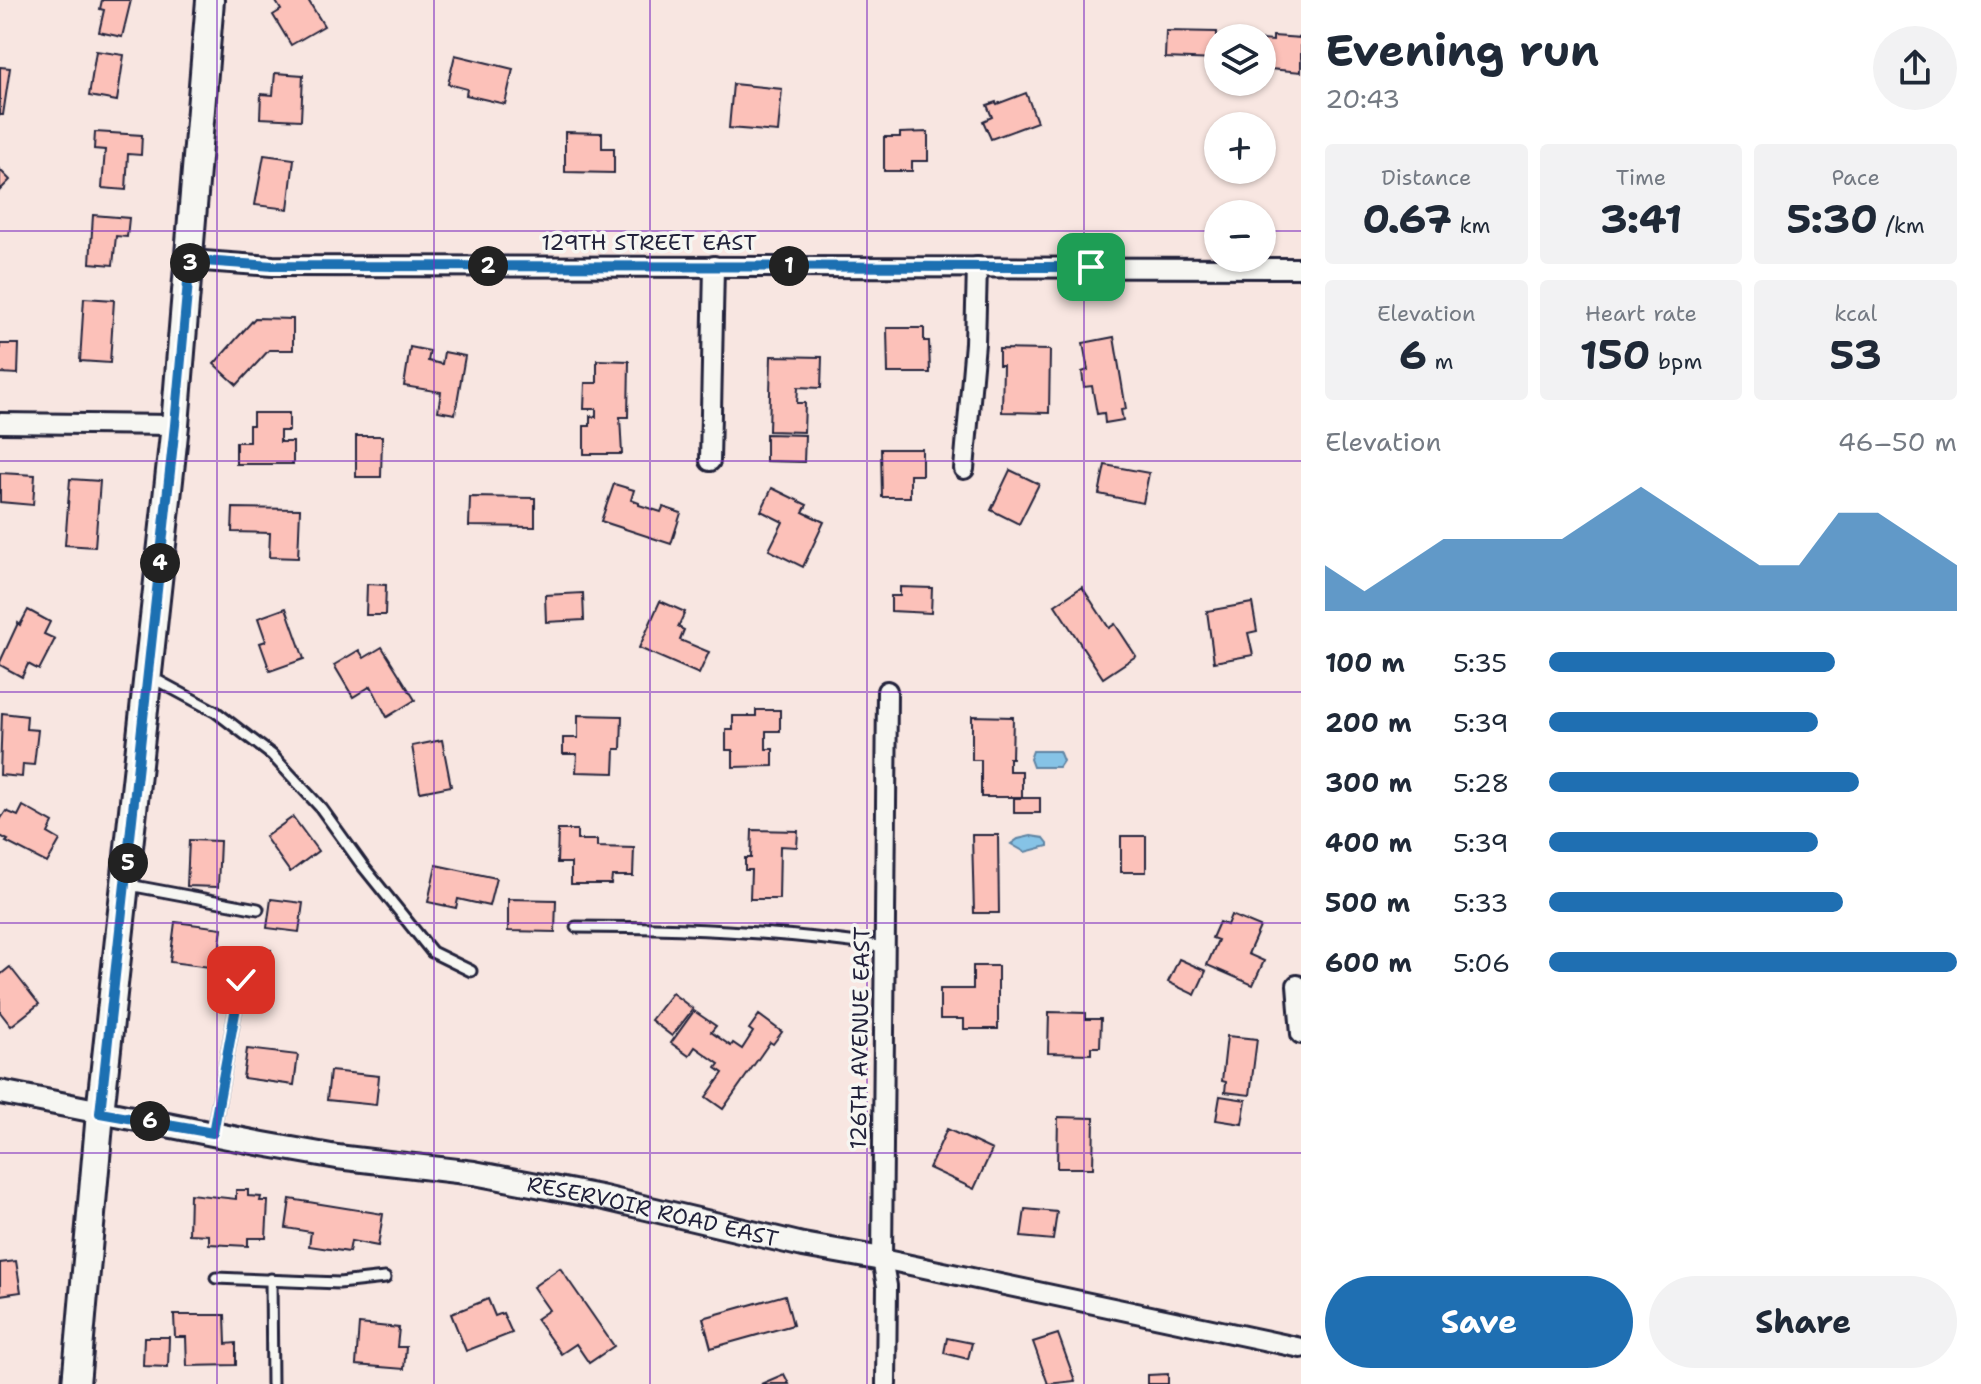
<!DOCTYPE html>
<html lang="en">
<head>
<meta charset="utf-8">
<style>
  body { margin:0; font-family:"Shantell Sans",sans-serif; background:#f2f2f3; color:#1f2937; height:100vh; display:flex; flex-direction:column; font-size:30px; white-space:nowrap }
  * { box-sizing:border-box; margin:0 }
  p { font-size:26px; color:#747a83 }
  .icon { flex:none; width:44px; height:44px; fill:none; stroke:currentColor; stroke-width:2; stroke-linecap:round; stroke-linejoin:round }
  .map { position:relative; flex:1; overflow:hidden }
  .sheet { display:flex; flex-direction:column; background:#fff; width:680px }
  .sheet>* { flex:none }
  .buttons { position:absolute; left:1204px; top:24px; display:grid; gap:16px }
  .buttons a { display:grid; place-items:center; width:72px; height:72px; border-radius:50%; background:#fff; box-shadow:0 2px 6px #0004; font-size:40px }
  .pin { position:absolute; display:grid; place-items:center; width:68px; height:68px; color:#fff; margin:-34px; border-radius:16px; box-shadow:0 4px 12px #0006 }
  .km { position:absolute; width:40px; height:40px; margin:-20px; border-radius:50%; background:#222; color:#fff; font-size:22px; line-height:40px; text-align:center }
  .round { display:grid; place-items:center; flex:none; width:84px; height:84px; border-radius:42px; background:#f2f2f3 }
  .head { display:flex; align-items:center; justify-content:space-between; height:136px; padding:0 24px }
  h1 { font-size:44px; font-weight:700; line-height:60px }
  .metrics { display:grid; grid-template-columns:repeat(3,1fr); gap:12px; height:136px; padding:8px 24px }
  .metrics div { display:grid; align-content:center; border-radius:8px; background:#f2f2f3; text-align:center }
  .metrics b { font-size:40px; font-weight:700 }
  .metrics small { font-size:22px; font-weight:400 }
  .metrics p { font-size:22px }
  .chart { height:224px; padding:16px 24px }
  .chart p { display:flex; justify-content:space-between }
  .chart svg { width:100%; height:144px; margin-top:8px; fill:#1f6fb2; opacity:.7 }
  .button { display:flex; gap:16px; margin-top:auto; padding:16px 24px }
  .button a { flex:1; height:92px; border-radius:48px; background:#1f6fb2; color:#fff; font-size:32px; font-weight:700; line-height:92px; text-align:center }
  .button a+a { background:#f2f2f3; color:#1f2937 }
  ul { padding:0 24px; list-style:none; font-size:26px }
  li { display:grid; grid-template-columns:128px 96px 1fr; align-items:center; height:60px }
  li i { height:20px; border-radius:10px; background:#1f6fb2 }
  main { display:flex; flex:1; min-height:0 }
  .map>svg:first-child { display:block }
  .water { fill:#86c3e6; stroke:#5e83a2; stroke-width:2 }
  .building { fill:#fcc1b9; stroke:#22223b; stroke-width:2 }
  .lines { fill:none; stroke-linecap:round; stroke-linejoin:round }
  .service-casing { stroke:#22223b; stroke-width:15 }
  .minor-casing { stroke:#22223b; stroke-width:24 }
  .tertiary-casing { stroke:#22223b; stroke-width:28 }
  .secondary-casing { stroke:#22223b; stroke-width:32 }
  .service { stroke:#f6f6f2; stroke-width:9 }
  .minor { stroke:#f6f6f2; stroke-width:18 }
  .tertiary { stroke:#f6f6f2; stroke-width:22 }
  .secondary { stroke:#f6f6f2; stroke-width:26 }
  .route-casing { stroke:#fff; stroke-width:16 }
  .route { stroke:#1f6fb2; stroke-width:10 }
  .grid { fill:none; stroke:#7b2cbf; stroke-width:2; stroke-opacity:0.55 }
  .labels { text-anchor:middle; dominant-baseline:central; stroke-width:7; stroke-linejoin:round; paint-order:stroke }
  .street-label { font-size:22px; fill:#22223b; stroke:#f6f6f2 }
</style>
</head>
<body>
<main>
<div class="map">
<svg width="1301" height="1384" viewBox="0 0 1301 1384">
  <rect width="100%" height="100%" fill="#f8e6e1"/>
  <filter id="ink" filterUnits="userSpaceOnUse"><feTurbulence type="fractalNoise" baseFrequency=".0125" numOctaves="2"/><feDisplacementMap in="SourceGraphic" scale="16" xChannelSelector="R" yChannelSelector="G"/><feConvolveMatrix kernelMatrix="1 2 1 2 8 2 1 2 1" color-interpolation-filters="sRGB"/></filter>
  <g filter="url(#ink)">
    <g class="water">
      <path d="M1033 751H1059L1063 761 1059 767H1033L1030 759Z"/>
      <path d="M1031 836 1044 838 1048 843V846L1025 852 1011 844 1018 839Z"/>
    </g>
    <g class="building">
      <path d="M102 0H131L122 37 99 32 104 10 100 9Z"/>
      <path d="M275 0H308L324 26 291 45 273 15 281 10Z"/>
      <path d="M1166 31 1217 32V60L1165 58Z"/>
      <path d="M1273 36 1301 38V72L1270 69V63H1262V40L1273 41Z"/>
      <path d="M96 51 124 55 117 101 89 96Z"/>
      <path d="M455 55 513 69 505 104 466 95 467 89 448 84Z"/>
      <path d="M0 67 10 68 3 115H0Z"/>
      <path d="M275 73 303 75 301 120 260 118 261 94 273 95Z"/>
      <path d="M733 84 782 89 778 132 729 128Z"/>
      <path d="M1026 93 1037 122 991 139 983 121 992 117 987 105 996 102 997 104Z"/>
      <path d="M95 132 142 135 141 155 128 154 126 190 102 188 105 150 94 149Z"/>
      <path d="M565 132 602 133V148H614V173L565 172Z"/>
      <path d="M928 132V161H912V171H884V137H900V133Z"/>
      <path d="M264 155 294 159 288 209 255 205Z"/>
      <path d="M0 170 10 180 0 190Z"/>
      <path d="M93 215 129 218 127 237 116 236 113 265 90 263Z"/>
      <path d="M84 298 114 300 110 363 80 361Z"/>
      <path d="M255 318 293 319V350H269L237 385 214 364Z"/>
      <path d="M887 328H924V341H929L930 373H888Z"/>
      <path d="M1114 337 1126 409 1121 410 1123 420 1105 423 1104 413 1097 414 1092 386 1084 387 1082 372 1088 370 1083 343Z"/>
      <path d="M0 344H19L18 374 0 373Z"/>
      <path d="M410 347 430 351 428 361 442 364 444 352 465 356 455 414 438 411 441 392 404 386Z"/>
      <path d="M999 349 1050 350 1049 413 1002 412 1003 365H999Z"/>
      <path d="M771 356 822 357 821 388 798 387 797 403H805L804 432 769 431Z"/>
      <path d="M597 360 629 361 628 417H620L622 454H584V426H590V416L596 417V409H584L585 383H597Z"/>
      <path d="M253 413H289V431H280V442H293V464H236V442H249V425H253Z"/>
      <path d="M766 434 805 435 804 462 766 461Z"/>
      <path d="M356 436H382L381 477H356Z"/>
      <path d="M881 449H922V475H910V497H882Z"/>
      <path d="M1105 465 1149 473 1143 503 1099 494Z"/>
      <path d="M1010 470 1039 484 1019 524 991 510Z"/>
      <path d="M0 473 35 475 33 505 0 502Z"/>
      <path d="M70 479 100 481 95 547 65 545Z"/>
      <path d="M614 484 634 490 631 500 639 503V505L661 512 663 507 681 513 671 544 601 521Z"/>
      <path d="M772 488 807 505 803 512 824 522 803 567 769 550 783 522 761 511Z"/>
      <path d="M470 497 535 498V527L469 526Z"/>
      <path d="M233 508 300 509 298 558 269 557 270 533 232 532Z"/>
      <path d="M367 584 386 585 385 615H366Z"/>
      <path d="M900 587 932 588 931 613 891 611V596H900Z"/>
      <path d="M1082 587 1109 628 1115 624 1136 656 1103 678 1055 605Z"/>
      <path d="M583 593 584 620 546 622 545 595Z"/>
      <path d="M660 601 685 612 678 627 684 630 680 640 709 652 699 674 639 648Z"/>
      <path d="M1252 603 1257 631 1248 633 1253 655 1214 662 1207 611Z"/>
      <path d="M286 608 304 659 270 671 260 643 266 641 258 618Z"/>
      <path d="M28 610 50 622 44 634 55 639 39 670 28 664 22 677 0 665V662L18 623 20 625Z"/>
      <path d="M382 647 415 700 387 717 371 686 353 697 334 665 359 650 364 658Z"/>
      <path d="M756 710H780V731H766V749H773V766L733 767V750H726V730H733V716H756Z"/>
      <path d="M2 713 27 716 26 729 38 730 34 765 23 764 22 777 0 775Z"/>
      <path d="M578 715 622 716 621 749H615L614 773 576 772 577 754H563V738H578Z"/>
      <path d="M972 716 1013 717 1012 758H1009V771H1022V797H981V760H972Z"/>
      <path d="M442 740 451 786 420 792 412 746Z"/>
      <rect x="1014" y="798" width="26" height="15"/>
      <path d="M23 806 53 823 48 833 60 840 47 863 6 842 8 840 0 836V820L6 811 18 816Z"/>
      <path d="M293 817 318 851 290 872 265 837Z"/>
      <path d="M558 830H577V840H597V847L634 848 633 876H612L611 884H571V863H557Z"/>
      <path d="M752 830 798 831 797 847 780 846 779 899H750L751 870H745V858H751Z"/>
      <path d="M972 835H998L999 913H974Z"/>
      <rect x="1121" y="836" width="25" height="36"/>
      <path d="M189 840 220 841 218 887 187 886Z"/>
      <path d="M436 865 496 878 489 906 458 899 456 908 428 902Z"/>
      <path d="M271 899 303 903 299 932 267 928Z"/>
      <path d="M508 899 556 900 555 932 508 931Z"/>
      <path d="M1231 915 1260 927 1248 954 1264 961 1253 985 1207 965 1218 940 1212 938 1219 922 1227 925Z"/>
      <path d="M175 922 222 928 217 968 170 962Z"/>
      <path d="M251 949 271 950 270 964H250Z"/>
      <path d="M1179 959 1206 971 1195 995 1168 982Z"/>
      <path d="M973 966H998V1029H964V1019H940V989H973Z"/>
      <path d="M10 967 39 1004 11 1026 0 1012V975Z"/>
      <path d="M672 993 693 1009 672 1036 651 1020Z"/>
      <path d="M694 1011 716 1026 711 1032 731 1046 733 1043 742 1049 753 1032 749 1029 759 1015 782 1032 773 1044 770 1042 723 1109 706 1097 723 1073 716 1068 719 1064 695 1047 689 1056 671 1043Z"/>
      <path d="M1049 1012 1086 1013V1019H1101L1100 1047H1091V1054L1048 1053Z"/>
      <path d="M1227 1036 1257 1039 1250 1095 1225 1092 1226 1082 1222 1081Z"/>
      <path d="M247 1049 298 1055 294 1085 243 1078Z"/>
      <path d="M330 1071 379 1076 376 1105 327 1100Z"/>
      <path d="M1220 1096 1246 1100 1242 1124 1216 1120Z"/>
      <path d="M1058 1117 1094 1118 1093 1168H1057Z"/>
      <path d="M947 1129 992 1150 974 1189 929 1168Z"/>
      <path d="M236 1190H248V1196L261 1197 260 1201H268L266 1238H248V1246L209 1244V1235L189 1234 190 1194 236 1199Z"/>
      <path d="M290 1199 383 1214 378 1246 351 1241 349 1252 309 1246 311 1232 286 1228Z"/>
      <path d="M1025 1209 1057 1212 1053 1240 1021 1237Z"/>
      <path d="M16 1261 21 1292 0 1295V1263Z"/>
      <path d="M560 1268 614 1346 589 1363 576 1344 561 1354 536 1319 549 1310 533 1287Z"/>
      <path d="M785 1295 793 1325 711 1348 703 1318Z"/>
      <path d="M488 1299 495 1316 503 1313 512 1333 466 1351 451 1314Z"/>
      <path d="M174 1315H225L226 1344 236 1343V1365L187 1366 186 1337H175Z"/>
      <path d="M359 1324 399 1328 397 1347H406L404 1369 356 1365Z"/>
      <path d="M1058 1334 1075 1381 1048 1384 1033 1342Z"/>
      <path d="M144 1337H169L168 1367 143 1366Z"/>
      <path d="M947 1338 972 1343 968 1359 944 1353Z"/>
      <path d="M784 1374 789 1384H761Z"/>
      <path d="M1168 1374V1384H1148V1375Z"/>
    </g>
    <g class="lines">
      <g class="service-casing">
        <g id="service">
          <path d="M151 677 216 712 272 755 321 808 362 865 432 952 471 971"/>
          <path d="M129 885 258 909"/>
          <path d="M576 927C679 927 783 931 885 947"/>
          <path d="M213 1133 241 980"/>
          <path d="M216 1278 339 1283 385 1278"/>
          <path d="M271 1279 272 1384"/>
        </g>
      </g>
      <g class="minor-casing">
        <g id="minor">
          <path d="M190 260 273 266 1301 268"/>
          <path d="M0 423 175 425"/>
          <path d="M710 461 714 266"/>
          <path d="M964 469 975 343 977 267"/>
          <path d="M1297 985 1301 1034"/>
          <path d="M882 1259 1301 1348"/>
          <path d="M886 1384 887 1286 882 1259 887 691"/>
        </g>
      </g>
      <g class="tertiary-casing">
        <g id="tertiary">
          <path id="s1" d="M0 1092 263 1144 337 1157 474 1173 600 1197 803 1245 882 1259"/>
        </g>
      </g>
      <g class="secondary-casing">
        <path id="secondary" d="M76 1384 100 1113 175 425 210 0"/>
      </g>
      <use href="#service" class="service"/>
      <use href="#minor" class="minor"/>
      <use href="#tertiary" class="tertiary"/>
      <use href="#secondary" class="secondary"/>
    </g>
  </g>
  <g class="lines" filter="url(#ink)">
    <g class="route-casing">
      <path id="route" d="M241 980 213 1133 100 1113 175 425 190 260 273 266 1091 267"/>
    </g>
    <use href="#route" class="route"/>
  </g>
  <path class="grid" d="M217 0V1384M434 0V1384M650 0V1384M867 0V1384M1084 0V1384M0 231H1218M1262 231H1301M0 461H1301M0 692H1301M0 923H1301M0 1153H1301"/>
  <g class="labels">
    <g class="street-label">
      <text x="649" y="242">129TH STREET EAST</text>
      <text transform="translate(860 1038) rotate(-89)">126TH AVENUE EAST</text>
      <text stroke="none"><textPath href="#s1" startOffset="664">RESERVOIR ROAD EAST</textPath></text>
    </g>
  </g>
</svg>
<div class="buttons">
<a><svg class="icon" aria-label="layers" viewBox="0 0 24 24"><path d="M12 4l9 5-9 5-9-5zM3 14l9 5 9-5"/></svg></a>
<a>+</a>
<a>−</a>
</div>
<div class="pin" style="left:1091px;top:267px;background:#1e9e55"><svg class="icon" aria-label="arrive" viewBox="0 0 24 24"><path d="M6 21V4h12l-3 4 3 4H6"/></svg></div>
<div class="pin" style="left:241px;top:980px;background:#d93025"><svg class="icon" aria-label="check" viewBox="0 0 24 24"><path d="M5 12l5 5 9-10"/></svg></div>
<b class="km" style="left:789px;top:266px">1</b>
<b class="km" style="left:488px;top:266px">2</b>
<b class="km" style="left:190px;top:263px">3</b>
<b class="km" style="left:160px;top:563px">4</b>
<b class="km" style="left:128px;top:863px">5</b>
<b class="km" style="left:150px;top:1121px">6</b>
</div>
<section class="sheet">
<div class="head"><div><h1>Evening run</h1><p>20:43</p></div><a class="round"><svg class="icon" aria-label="share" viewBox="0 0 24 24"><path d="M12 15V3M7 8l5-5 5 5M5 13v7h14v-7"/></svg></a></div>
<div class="metrics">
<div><p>Distance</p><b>0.67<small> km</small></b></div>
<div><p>Time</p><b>3:41</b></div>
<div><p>Pace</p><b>5:30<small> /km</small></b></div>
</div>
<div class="metrics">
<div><p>Elevation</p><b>6<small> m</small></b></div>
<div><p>Heart rate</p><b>150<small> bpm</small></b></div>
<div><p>kcal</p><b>53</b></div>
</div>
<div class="chart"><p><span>Elevation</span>46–50 m</p>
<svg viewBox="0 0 160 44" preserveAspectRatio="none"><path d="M0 44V30L10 38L20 30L30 22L40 22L50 22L60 22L70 14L80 6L90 14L100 22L110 30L120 30L130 14L140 14L150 22L160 30V44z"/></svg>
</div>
<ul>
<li><b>100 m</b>5:35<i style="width:70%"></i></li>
<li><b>200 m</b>5:39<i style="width:66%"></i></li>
<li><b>300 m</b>5:28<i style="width:76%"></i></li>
<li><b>400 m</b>5:39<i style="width:66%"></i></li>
<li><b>500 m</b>5:33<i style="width:72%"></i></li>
<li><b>600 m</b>5:06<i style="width:100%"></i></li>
</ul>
<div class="button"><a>Save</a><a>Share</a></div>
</section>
</main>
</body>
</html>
